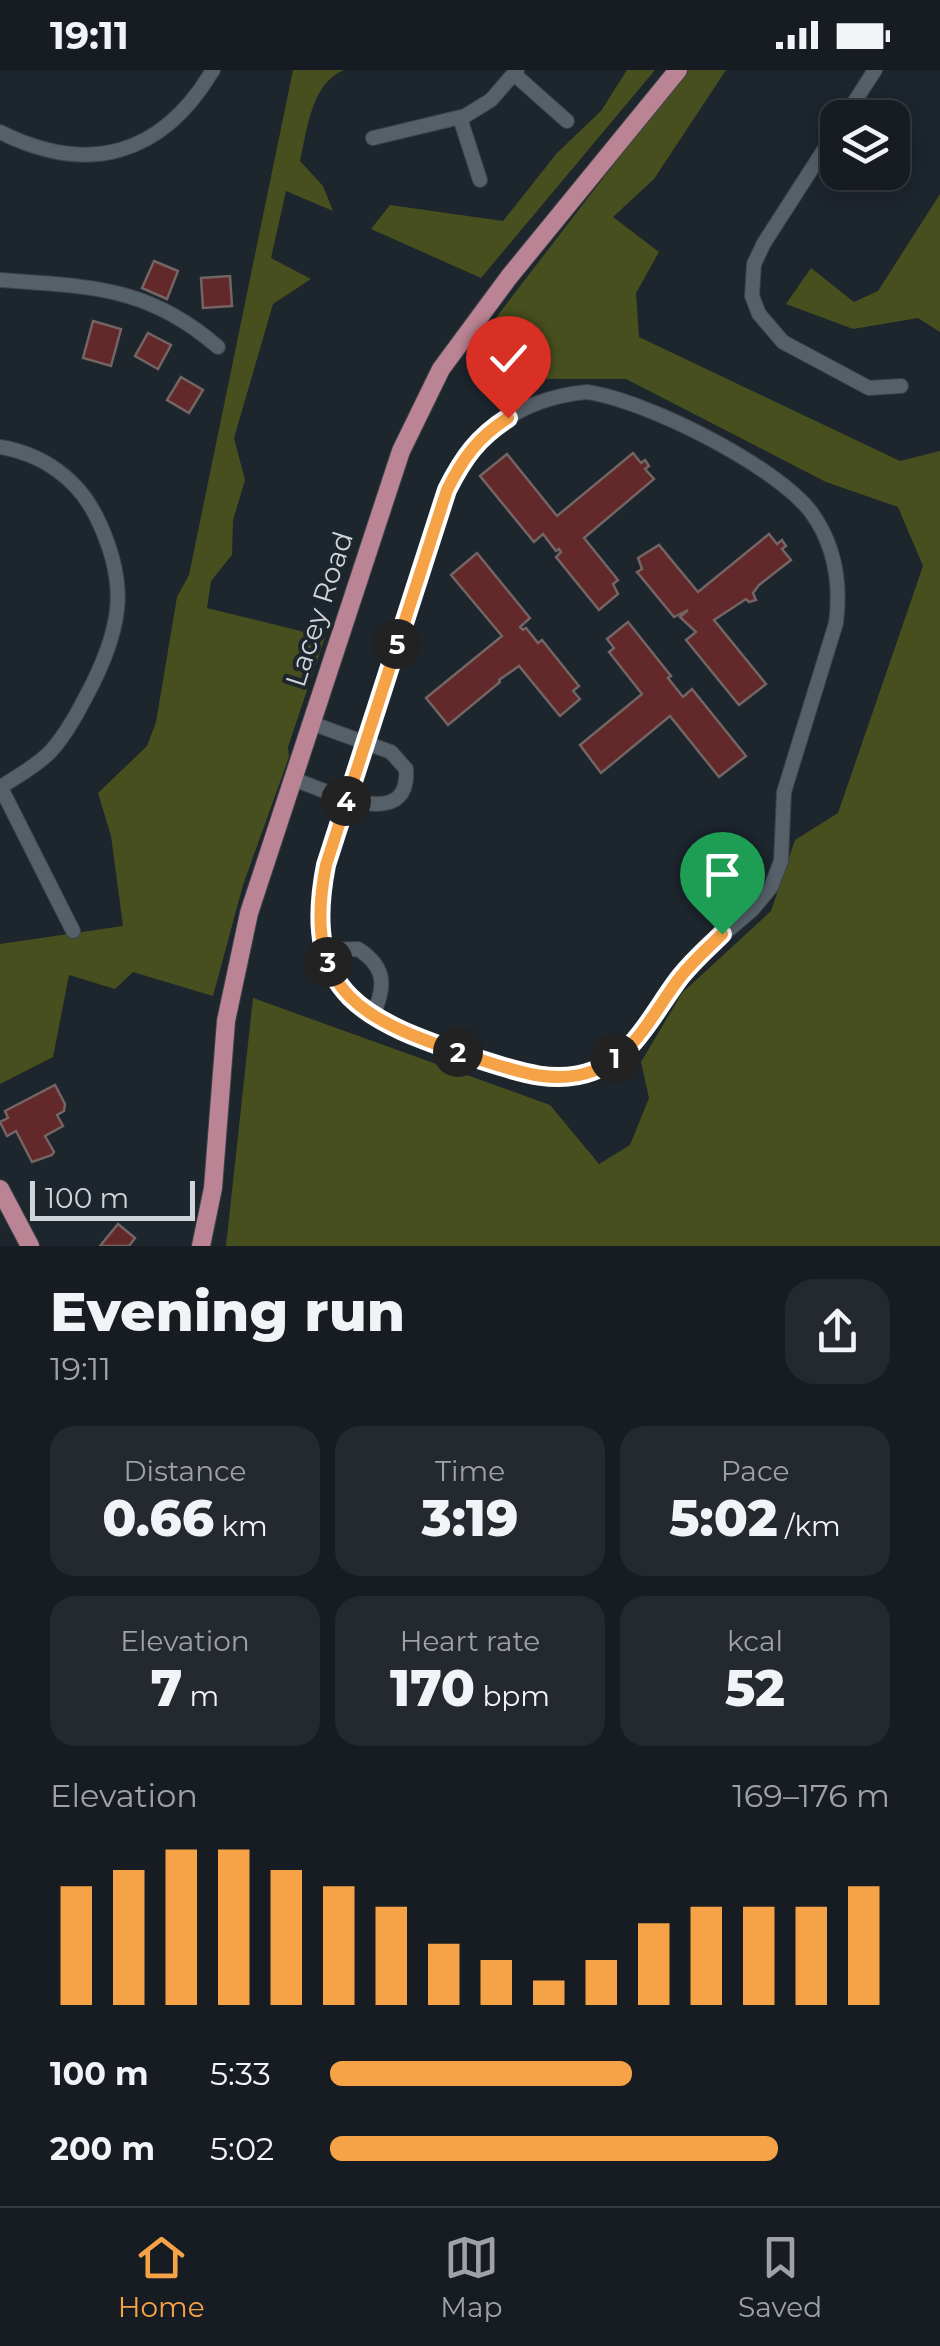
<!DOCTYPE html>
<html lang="en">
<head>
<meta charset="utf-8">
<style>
  body { margin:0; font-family:Montserrat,sans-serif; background:#23292f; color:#f1f3f6; height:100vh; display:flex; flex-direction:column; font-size:38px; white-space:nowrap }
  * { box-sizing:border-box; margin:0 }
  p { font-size:32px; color:#9ea1a5 }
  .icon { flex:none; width:55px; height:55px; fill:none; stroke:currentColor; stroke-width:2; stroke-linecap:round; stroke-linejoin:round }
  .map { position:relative; height:1176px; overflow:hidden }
  .panel { display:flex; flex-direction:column; background:#161c22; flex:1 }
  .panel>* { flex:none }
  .buttons { position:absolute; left:820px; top:30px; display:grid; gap:20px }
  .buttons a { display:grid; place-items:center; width:90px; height:90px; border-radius:20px; background:#161c22; box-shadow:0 5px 25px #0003,0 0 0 2px #353a40; font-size:50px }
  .scale { position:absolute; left:30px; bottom:25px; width:165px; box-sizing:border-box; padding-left:10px; border:5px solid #d0d5da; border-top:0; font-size:28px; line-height:35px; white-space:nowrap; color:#d0d5da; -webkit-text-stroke:8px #1d252d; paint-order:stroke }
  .pin { position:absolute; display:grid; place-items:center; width:85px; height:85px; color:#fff; margin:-102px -42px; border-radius:50% 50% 50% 0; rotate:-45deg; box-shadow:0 0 10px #0007 }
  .pin .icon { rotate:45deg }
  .km { position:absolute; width:50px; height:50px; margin:-25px; border-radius:50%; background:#222; color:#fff; font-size:28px; line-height:50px; text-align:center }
  .round { display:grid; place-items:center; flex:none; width:105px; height:105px; border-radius:30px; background:#23292f }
  .summary { display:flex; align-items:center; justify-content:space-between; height:170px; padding:0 50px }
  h1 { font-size:55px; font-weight:800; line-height:75px }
  .metrics { display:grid; grid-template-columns:repeat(3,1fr); gap:15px; height:170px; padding:10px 50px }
  .metrics div { display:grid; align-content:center; border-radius:25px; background:#23292f; text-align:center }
  .metrics b { font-size:50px; font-weight:800 }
  .metrics small { font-size:28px; font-weight:400 }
  .metrics p { font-size:28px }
  .chart { height:280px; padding:20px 50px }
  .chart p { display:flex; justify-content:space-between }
  .chart svg { width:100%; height:180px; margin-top:10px; stroke:#f6a246; stroke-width:6 }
  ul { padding:0 50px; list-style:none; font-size:32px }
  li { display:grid; grid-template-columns:160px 120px 1fr; align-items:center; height:75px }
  li i { height:25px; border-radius:12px; background:#f6a246 }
  .status { display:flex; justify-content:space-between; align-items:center; height:70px; padding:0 50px; background:#161c22; direction:ltr }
  .status svg { height:28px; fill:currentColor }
  .tabs { display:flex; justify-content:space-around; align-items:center; height:140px; border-top:2px solid #353a40; background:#161c22; font-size:28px; color:#9ea1a5 }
  .tabs a { display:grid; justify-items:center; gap:5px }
  .tabs .current { color:#f6a246 }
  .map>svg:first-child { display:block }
  .green { fill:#484f1e }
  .building { fill:#62282a; stroke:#736564; stroke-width:2.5 }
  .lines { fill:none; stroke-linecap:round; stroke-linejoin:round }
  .minor-casing { stroke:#3b4248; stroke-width:16 }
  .major-casing { stroke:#3b4248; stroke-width:20 }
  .minor { stroke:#566069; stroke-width:14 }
  .major { stroke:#ba8494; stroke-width:18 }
  .route-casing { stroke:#fff; stroke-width:20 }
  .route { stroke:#f6a246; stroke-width:12 }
  .labels { text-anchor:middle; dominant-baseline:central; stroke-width:8; stroke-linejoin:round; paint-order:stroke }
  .street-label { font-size:28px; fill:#d0d5da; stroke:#1d252d }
</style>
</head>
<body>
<div class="status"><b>19:11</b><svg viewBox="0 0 49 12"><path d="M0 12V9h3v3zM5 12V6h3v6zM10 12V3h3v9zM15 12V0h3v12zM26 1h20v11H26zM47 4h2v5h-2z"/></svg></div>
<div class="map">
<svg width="940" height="1176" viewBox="0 0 940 1176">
  <rect width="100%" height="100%" fill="#1d252d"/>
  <g class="green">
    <path d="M293 0H344C311 13 307 61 300 91L323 116 333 141 286 121 271 188 311 209 273 234 234 368 245 410 233 450 232 485 211 511 207 538 325 567 288 677 289 687 243 815 213 926 133 902 115 919 69 905 53 987 0 1014V874L123 856 111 766 98 723 147 676 156 652 177 527 189 505Z"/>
    <path d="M627 0H655L481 208 371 159 390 135 503 151 557 83 601 41Z"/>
    <path d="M686 0H726L654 109 613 147 659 182 636 223 639 267 900 391 940 381V1176H226L253 928 550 1035 599 1094 630 1075 649 1028 641 992 682 923 771 841 795 770 838 743 923 496 898 437 826 412 626 309H513L477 289 491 254Z"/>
    <path d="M940 124V262L918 248 853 259 786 234 811 198 854 232 878 221Z"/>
  </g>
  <g class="building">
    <path d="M154 191 178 201 167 229 142 218Z"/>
    <path d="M230 206 232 236 203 238 201 208Z"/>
    <path d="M93 251 121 259 111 296 83 288Z"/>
    <path d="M148 263 171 275 158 299 135 286Z"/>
    <path d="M181 307 203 320 189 343 167 330Z"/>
    <path d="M633 383 641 393 645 390 649 396 645 399 654 409 584 468 618 510 613 514 618 524 599 540 556 487 561 482 559 479 556 481 543 464 534 472 480 406 507 384 557 446Z"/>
    <path d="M769 464 777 474 782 470 786 476 782 479 791 490 759 515 753 523 756 530 749 532 746 529 714 550 766 614 739 635 686 570 696 562 680 547 688 540 674 547 637 502 642 499 638 488 659 475 698 522Z"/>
    <path d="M477 483 530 548 520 557 523 560 526 558 538 573 542 570 579 616 573 621 580 629 560 646 519 596 499 610 500 612 448 655 426 628 502 566 451 505Z"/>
    <path d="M628 552 671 606 668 608 683 627 692 619 746 686 719 707 670 646 601 703 580 675 642 624 609 582 614 578 607 569Z"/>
    <path d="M55 1015 65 1034 64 1041 57 1045 63 1056 45 1066 54 1082 52 1085 32 1092 16 1061 7 1066 0 1052 8 1048 5 1041Z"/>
    <path d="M118 1154 135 1168 129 1176H100Z"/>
  </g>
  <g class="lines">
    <g class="minor-casing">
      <g id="minor">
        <path d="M514 4 567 51"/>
        <path d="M460 48 480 110"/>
        <path d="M844 48 875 0"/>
        <path d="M838 58 764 173 754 194 752 226 759 244 783 272 869 318 901 316"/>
        <path d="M0 62C88 106 162 86 213 0"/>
        <path d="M373 68 465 46 491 30 517 0"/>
        <path d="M0 210C89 217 147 215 218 277"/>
        <path d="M587 322C645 330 775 395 811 442 835 475 841 514 836 553L784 722 781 791 771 817 752 840 705 880 677 910 633 974 592 1002 564 1009 501 996 399 962 355 934 342 918 323 880 318 854 319 830 326 795 447 420C476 361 521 328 587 322Z"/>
        <path d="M0 377C42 384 77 408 96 446 128 511 123 553 92 615 80 638 68 662 51 681 37 696 17 706 1 717"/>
        <path d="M293 709C323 719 411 765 406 699L391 682 311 653"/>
        <path d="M0 716 73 861"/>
        <path d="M323 880 358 879C388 898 385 919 372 947"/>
      </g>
    </g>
    <g class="major-casing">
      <g id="major">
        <path d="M0 1119 30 1176"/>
        <path d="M201 1176 213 1118 226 951 249 843 401 381 441 299 509 207 678 0"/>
      </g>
    </g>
    <use href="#minor" class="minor"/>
    <use href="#major" class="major"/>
  </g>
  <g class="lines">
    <g class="route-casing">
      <path id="route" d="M508 348C478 367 463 388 447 420L326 795C300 927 367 951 475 988 513 1000 554 1016 593 1001 634 985 651 947 675 914 688 895 706 880 722 864"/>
    </g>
    <use href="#route" class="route"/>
  </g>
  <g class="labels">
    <g class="street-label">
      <text transform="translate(319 539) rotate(-72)">Lacey Road</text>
    </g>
  </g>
</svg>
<div class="buttons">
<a><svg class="icon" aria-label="layers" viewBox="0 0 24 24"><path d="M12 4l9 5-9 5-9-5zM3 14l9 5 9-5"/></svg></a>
</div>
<div class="scale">100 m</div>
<div class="pin" style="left:722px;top:864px;background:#1e9e55"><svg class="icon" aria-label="arrive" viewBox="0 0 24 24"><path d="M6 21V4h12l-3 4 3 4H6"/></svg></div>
<div class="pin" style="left:508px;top:348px;background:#d93025"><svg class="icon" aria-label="check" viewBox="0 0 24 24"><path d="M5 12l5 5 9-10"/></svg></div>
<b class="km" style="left:615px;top:988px">1</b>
<b class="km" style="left:458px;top:982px">2</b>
<b class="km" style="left:328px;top:892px">3</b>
<b class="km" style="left:346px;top:731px">4</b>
<b class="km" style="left:397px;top:574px">5</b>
</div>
<section class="panel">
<div class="summary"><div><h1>Evening run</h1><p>19:11</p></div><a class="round"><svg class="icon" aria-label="share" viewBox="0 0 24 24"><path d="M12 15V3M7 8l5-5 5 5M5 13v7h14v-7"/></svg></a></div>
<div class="metrics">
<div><p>Distance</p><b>0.66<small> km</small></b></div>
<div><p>Time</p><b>3:19</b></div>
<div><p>Pace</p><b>5:02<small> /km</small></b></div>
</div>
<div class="metrics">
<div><p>Elevation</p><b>7<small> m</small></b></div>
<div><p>Heart rate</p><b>170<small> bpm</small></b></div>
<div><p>kcal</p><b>52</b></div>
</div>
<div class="chart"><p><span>Elevation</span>169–176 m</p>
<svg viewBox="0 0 160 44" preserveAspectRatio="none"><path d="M5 44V15M15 44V11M25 44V6M35 44V6M45 44V11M55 44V15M65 44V20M75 44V29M85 44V33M95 44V38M105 44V33M115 44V24M125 44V20M135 44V20M145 44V20M155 44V15"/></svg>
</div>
<ul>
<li><b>100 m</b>5:33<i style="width:54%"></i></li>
<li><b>200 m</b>5:02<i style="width:80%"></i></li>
</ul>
</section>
<nav class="tabs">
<a class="current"><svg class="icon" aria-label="home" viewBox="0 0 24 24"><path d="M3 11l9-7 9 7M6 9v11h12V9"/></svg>Home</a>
<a><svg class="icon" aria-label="map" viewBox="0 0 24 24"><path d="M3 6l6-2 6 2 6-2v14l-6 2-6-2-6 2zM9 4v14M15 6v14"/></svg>Map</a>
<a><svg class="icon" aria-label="saved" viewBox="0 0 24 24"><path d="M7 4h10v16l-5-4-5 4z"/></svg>Saved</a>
</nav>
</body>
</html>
